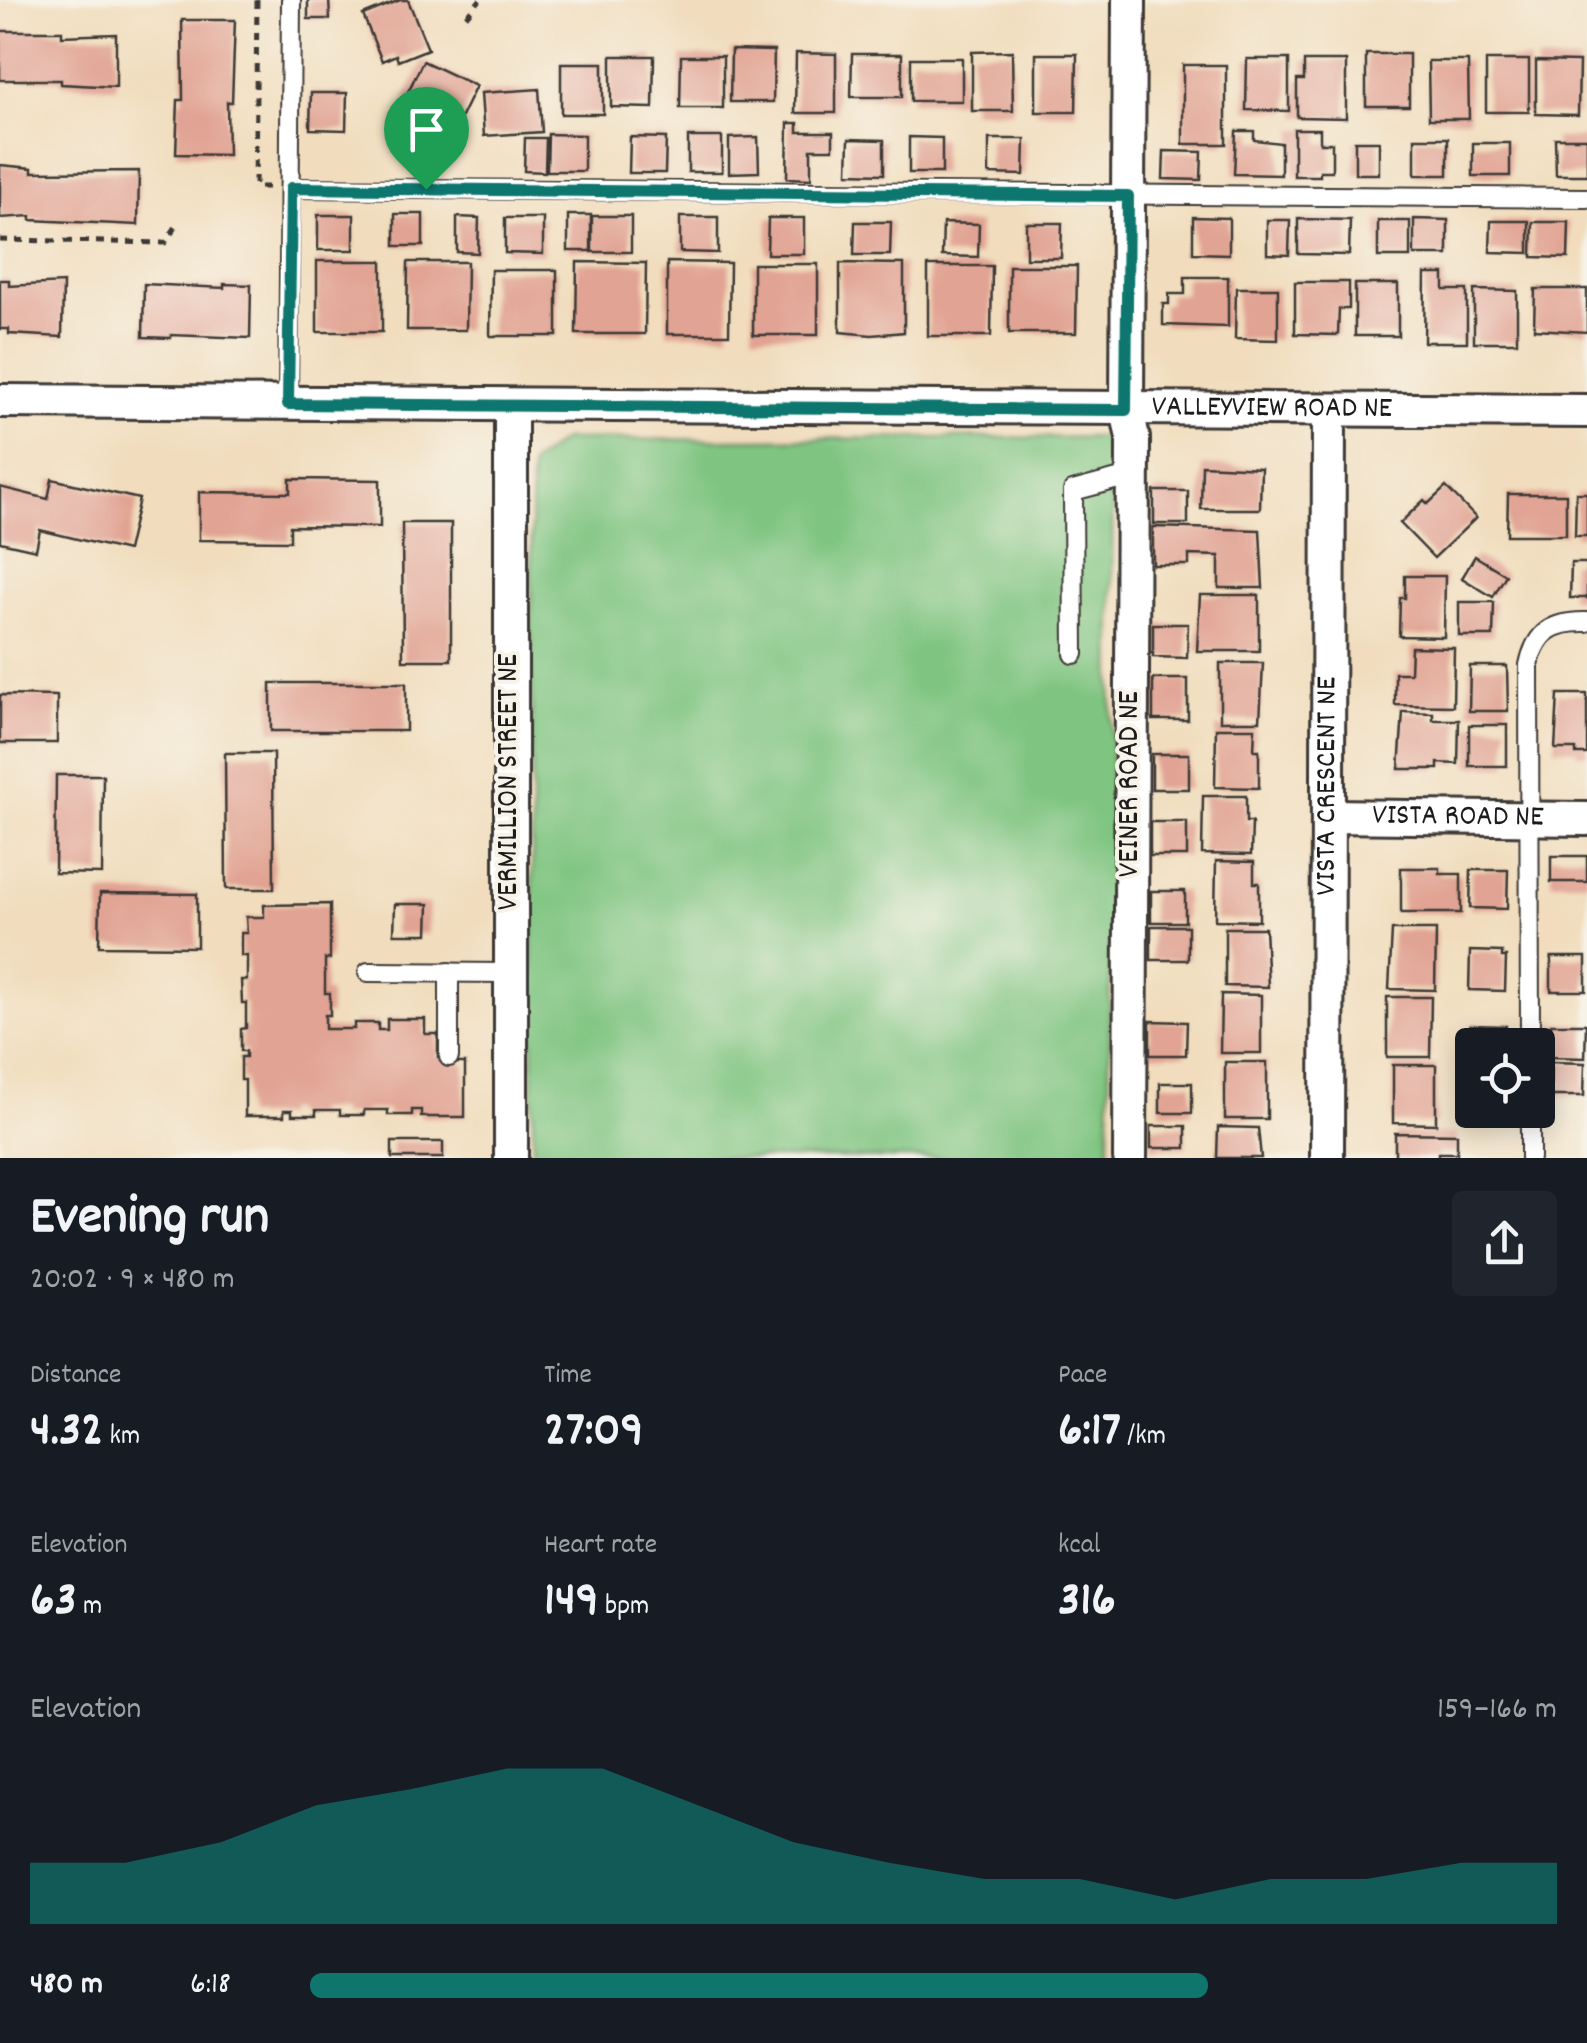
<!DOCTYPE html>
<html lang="en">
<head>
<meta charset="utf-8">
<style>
  body { margin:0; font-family:Dekko,sans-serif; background:#20242c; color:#f1f3f6; height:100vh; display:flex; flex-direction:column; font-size:38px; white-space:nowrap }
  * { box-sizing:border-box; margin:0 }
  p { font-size:32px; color:#9ea1a6 }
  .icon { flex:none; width:55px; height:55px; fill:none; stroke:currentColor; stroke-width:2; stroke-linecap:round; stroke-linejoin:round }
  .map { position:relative; height:1158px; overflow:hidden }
  .sheet { display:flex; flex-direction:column; background:#171b24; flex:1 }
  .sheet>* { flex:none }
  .fabs { position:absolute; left:1455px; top:1028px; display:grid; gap:20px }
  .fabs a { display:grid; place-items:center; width:100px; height:100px; border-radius:10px; background:#171b24; box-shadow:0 5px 25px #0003; font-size:50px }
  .pin { position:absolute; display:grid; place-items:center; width:85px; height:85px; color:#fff; margin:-102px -42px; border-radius:50% 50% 50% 0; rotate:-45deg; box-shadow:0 0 10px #0007 }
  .pin .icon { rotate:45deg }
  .round { display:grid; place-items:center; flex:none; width:105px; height:105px; border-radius:10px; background:#20242c }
  .overview { display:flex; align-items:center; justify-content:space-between; height:170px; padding:0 30px }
  h1 { font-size:55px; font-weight:700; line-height:75px }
  .stats { display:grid; grid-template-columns:repeat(3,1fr); gap:15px; height:170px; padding:10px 30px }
  .stats div { display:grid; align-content:center }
  .stats b { font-size:50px; font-weight:700 }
  .stats small { font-size:28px; font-weight:400 }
  .stats p { font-size:28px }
  .chart { height:280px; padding:20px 30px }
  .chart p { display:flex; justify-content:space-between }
  .chart svg { width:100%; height:180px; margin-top:10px; fill:#0f766e; opacity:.7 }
  ul { padding:0 30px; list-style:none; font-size:32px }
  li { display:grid; grid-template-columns:160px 120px 1fr; align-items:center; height:75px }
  li i { height:25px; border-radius:12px; background:#0f766e }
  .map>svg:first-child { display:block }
  .green { fill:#7fc581; stroke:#4e704e; stroke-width:2.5 }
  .building { fill:#e1a393 }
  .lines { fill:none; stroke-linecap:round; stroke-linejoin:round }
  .lane-casing { stroke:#3c3934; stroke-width:22 }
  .street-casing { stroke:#3c3934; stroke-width:38 }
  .path { stroke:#3c3934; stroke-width:5; stroke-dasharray:8 8; stroke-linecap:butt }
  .lane { stroke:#fff; stroke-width:18 }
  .street { stroke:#fff; stroke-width:32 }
  .route-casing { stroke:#fff; stroke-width:20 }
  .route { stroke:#0f766e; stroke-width:12 }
  .labels { text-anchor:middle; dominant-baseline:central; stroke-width:8; stroke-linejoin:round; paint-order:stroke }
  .street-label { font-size:30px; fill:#1c1c1c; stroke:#f7f3e8 }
</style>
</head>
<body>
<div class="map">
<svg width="1587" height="1158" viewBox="0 0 1587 1158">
  <rect width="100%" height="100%" fill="#f7f3e8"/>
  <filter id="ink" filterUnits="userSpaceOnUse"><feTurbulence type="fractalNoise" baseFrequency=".01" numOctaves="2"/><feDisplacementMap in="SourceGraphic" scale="20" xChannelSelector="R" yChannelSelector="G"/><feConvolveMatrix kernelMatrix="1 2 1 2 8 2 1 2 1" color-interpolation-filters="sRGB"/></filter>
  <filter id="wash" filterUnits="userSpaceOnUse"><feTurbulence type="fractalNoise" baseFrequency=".0048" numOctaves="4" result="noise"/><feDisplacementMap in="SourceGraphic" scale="40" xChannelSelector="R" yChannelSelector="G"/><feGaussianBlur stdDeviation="2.25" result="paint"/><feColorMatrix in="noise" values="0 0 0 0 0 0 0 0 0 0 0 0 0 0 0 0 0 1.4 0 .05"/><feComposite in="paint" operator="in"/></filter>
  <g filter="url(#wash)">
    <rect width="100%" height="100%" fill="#f1ddbd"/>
    <path class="green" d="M1113 437 1109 1158H533L531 464 563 440Z"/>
    <g id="blocks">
      <g class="building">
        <path d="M308 0H329L330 19H308Z"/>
        <path d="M400 0H408L428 49 398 61 396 55 382 61 363 15Z"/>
        <path d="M182 20H235L232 102H227L228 155 176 154 178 100H183Z"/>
        <path d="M0 31H62V36L116 34V87L61 84V80H0Z"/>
        <path d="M731 50 774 51 773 102H730Z"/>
        <path d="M1012 51 1013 111H972V52Z"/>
        <path d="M796 53 836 54V113H795Z"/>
        <path d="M852 54H902V97H851Z"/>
        <path d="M1036 54H1077L1076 112H1036Z"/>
        <rect x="1366" y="54" width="43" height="52"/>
        <path d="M611 56H654L653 108 611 107Z"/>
        <path d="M681 56H723V108H680Z"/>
        <rect x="911" y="58" width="51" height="43"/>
        <path d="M1247 59H1289V111L1246 110Z"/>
        <rect x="1486" y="60" width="43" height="52"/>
        <path d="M423 61 476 86 457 125 404 100Z"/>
        <path d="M1304 61H1346V118L1297 117V80H1304Z"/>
        <path d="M1428 61H1468L1469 119H1429Z"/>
        <path d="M1536 61 1579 62 1578 115 1536 114Z"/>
        <rect x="561" y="63" width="42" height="51"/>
        <rect x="1183" y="65" width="43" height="79"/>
        <path d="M539 89 542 132 484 136 481 93Z"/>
        <path d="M311 93H347L346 130 310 129Z"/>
        <path d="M788 123H798V132H833V149H811V179L787 178Z"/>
        <path d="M1294 129H1320V143H1332V171H1320V176H1294Z"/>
        <path d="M1236 131H1254V140L1281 143V175L1234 174Z"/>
        <path d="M548 134 584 135V171H547Z"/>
        <path d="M630 137 666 138 665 173H629Z"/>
        <rect x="688" y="137" width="34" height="35"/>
        <path d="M758 137 759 172 729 173V138Z"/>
        <path d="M909 137 942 138V173H909Z"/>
        <path d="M525 138H546L545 172 524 171Z"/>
        <rect x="1415" y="138" width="33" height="37"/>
        <path d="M1555 138H1587V175H1556Z"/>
        <path d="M849 139 884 140V174L848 173Z"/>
        <path d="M989 139H1025L1024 175 989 174Z"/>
        <rect x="1355" y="141" width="24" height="33"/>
        <rect x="1473" y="143" width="37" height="33"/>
        <path d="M1164 151 1202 152 1201 180 1163 179Z"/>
        <path d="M0 165 32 168V172L139 171 138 225 31 220V216L0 218Z"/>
        <rect x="395" y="214" width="28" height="32"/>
        <rect x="318" y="215" width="36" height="35"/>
        <rect x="568" y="215" width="23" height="36"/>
        <rect x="592" y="216" width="39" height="36"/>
        <path d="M457 217 479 218 478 253 457 252Z"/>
        <path d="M680 217H718V253L680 252Z"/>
        <path d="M1193 217 1229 218V254L1193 253Z"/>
        <path d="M505 218H543V254L505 253Z"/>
        <path d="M768 218H804V254H767Z"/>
        <path d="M1298 219 1350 220 1349 255 1298 254Z"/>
        <path d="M1414 219 1448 220V255H1414Z"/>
        <path d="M1267 220H1290L1289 255 1267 254Z"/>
        <rect x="1378" y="221" width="32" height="36"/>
        <path d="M1491 221H1529V253L1490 252Z"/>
        <path d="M855 222H891L890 255H854Z"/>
        <path d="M1533 222H1569L1568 258 1532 257Z"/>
        <path d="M943 223 979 224 978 257 942 256Z"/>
        <path d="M1026 223H1062L1061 258H1026Z"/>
        <rect x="317" y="261" width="65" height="71"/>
        <path d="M408 262H467L466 330H407Z"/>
        <path d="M577 262 646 263 645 334H576Z"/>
        <path d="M667 262 730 263 729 334H667Z"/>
        <path d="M840 263 904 264V332L872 335 840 332Z"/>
        <rect x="753" y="264" width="65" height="71"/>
        <path d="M928 266H992L991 336H928Z"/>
        <path d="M1009 266H1077L1076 333H1009Z"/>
        <path d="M491 270H557V336H490Z"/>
        <path d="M1425 274H1444V290H1467V342H1424Z"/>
        <path d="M1185 277H1228V327L1163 325V304H1169V294H1185Z"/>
        <path d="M0 280H9V286L63 283 62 337 9 334V329H0Z"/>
        <path d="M1295 282H1349V309H1339L1338 335 1295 334Z"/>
        <path d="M144 284 224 288V284L251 285 250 338 171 335V338L143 337Z"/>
        <rect x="1355" y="284" width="43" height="52"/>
        <path d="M1236 288H1278V340L1235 339Z"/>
        <path d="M1535 289H1587V332L1534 329Z"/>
        <path d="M1474 290 1517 291V342H1474Z"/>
        <path d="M1202 465 1261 468 1260 509H1201Z"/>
        <path d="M52 479 139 499 127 551 40 530 36 550 0 542V487L48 499Z"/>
        <path d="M290 479 380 480V527L290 526V541L199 540V492L290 493Z"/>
        <path d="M1446 487 1476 518 1434 558 1400 523 1424 500 1428 504Z"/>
        <rect x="1154" y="491" width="34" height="33"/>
        <path d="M1576 493H1587V536H1575Z"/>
        <path d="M1508 494H1566V535H1507Z"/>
        <path d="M402 523H451V660H403Z"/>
        <path d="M1153 527 1260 530 1263 588H1219V556L1189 555V565H1153Z"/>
        <path d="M1475 556 1506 575 1493 597 1462 578Z"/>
        <path d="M1571 563H1587V598H1570Z"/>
        <path d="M1405 576H1445L1444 637 1399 636 1400 598H1405Z"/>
        <path d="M1200 595H1259V651H1197Z"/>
        <path d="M1459 602H1494L1493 636H1459Z"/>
        <path d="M1153 624H1188L1187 658 1153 657Z"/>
        <path d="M1411 647 1454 648 1453 706 1395 705V673H1410Z"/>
        <path d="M1220 663H1263L1260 721H1220Z"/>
        <path d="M1470 666H1507L1508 711H1469Z"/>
        <rect x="1153" y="679" width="35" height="41"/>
        <rect x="271" y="683" width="135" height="48"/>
        <path d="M1558 694H1587V754H1576V749H1555Z"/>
        <path d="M0 695 57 696V743H0Z"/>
        <path d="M1403 712 1433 713V720H1459L1458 764 1438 763V769H1399Z"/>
        <rect x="1469" y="725" width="38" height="41"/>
        <path d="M1216 728H1255L1254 750H1259V788L1215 787Z"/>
        <path d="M225 753H273L274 889H226Z"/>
        <rect x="1152" y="754" width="37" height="35"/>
        <path d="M56 775H103L102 874 55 873Z"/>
        <path d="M1203 796H1246V822H1252L1251 855 1202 854Z"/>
        <rect x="1150" y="822" width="37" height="34"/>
        <rect x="1551" y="856" width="36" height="26"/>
        <path d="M1216 861 1254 862V883H1259V921L1215 920Z"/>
        <path d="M1401 868H1440V874H1461V913H1401Z"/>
        <path d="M1471 870H1508L1507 909 1470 908Z"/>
        <rect x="1151" y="891" width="34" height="31"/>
        <path d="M100 893 197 894V947L99 946Z"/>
        <path d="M330 904V959H325V993H330V1015H325V1029H354V1023H378V1030H387V1019H425V1034H438V1057H456V1063H465V1117H421V1110H412V1115H388V1110H364V1115H340V1110H316V1115H292V1110H284V1116H245V1080H241V1057H246V1051H241V1029L246 1028V1003H242L241 980H247V956H241V933H247L246 917H264V905Z"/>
        <path d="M395 904H429L428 934H394Z"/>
        <rect x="1151" y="926" width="37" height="34"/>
        <path d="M1225 928H1265L1268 987 1225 986Z"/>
        <path d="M1392 930H1436L1435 990 1389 989Z"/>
        <path d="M1470 951 1502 952V957H1506L1505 991 1469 990Z"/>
        <rect x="1551" y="957" width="35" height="34"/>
        <path d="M1221 994 1261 995V1053H1220Z"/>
        <path d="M1387 997H1431L1430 1057H1387Z"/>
        <path d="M1150 1021 1187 1022 1186 1055H1150Z"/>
        <path d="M1551 1024H1586L1585 1058 1550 1057Z"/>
        <path d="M1470 1025 1506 1026 1505 1045H1470Z"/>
        <rect x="1225" y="1062" width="42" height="57"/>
        <path d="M1551 1062 1585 1063 1584 1096H1550Z"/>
        <path d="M1393 1065H1436V1124L1393 1123Z"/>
        <rect x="1160" y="1083" width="32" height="30"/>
        <rect x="1151" y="1126" width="35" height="22"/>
        <path d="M1218 1127 1258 1128 1261 1158H1217Z"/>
        <path d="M1395 1133 1457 1134V1153H1438V1158H1395Z"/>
        <rect x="392" y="1142" width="51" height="16"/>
      </g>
    </g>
  </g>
  <g filter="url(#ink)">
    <use href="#blocks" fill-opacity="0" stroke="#3c3934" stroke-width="2.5"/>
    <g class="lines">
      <g class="lane-casing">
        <g id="lane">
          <path d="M291 188 1587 198"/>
          <path d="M288 404 291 0"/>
          <path d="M1074 654 1073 491 1133 475"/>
          <path d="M368 972 511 973"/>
          <path d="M1530 1045 1529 665C1536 631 1554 621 1587 622"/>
          <path d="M449 1057V972"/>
          <path d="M1530 1158V1110"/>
        </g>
      </g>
      <g class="street-casing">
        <g id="street">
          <path d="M1129 0 1127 410 1133 438 1130 1158"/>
          <path id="s1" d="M0 401 1587 411"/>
          <path d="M511 406V1158"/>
          <path id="s2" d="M1328 816 1587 819"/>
          <path id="s3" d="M1327 1158 1329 411"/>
        </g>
      </g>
      <g class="path">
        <path d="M257 0 255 187H270"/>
        <path d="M466 16 480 0"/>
        <path d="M0 240 165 243 177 225"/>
      </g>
      <use href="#lane" class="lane"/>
      <use href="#street" class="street"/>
    </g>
  </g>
  <g class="lines" filter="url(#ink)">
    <g class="route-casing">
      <path id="route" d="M291 188 1128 196 1126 410 288 404Z"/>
    </g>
    <use href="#route" class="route"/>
  </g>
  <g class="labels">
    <g class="street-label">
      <text stroke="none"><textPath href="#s1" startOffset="1272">VALLEYVIEW ROAD NE</textPath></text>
      <text transform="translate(510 782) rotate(-90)">VERMILLION STREET NE</text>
      <text transform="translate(1131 784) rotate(-90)">VEINER ROAD NE</text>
      <text stroke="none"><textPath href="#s3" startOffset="372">VISTA CRESCENT NE</textPath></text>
      <text stroke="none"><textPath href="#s2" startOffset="130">VISTA ROAD NE</textPath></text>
    </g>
  </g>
</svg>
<div class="fabs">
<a><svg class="icon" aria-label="locate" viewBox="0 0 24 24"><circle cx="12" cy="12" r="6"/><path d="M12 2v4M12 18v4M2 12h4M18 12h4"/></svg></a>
</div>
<div class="pin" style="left:426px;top:189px;background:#1e9e55"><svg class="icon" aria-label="arrive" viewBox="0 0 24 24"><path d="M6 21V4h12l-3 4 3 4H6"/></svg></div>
</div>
<section class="sheet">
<div class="overview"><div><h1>Evening run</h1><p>20:02 · 9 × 480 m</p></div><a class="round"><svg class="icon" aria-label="share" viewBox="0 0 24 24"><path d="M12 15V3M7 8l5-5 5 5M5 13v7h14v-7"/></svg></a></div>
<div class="stats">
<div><p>Distance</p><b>4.32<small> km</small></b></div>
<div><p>Time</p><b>27:09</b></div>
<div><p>Pace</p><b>6:17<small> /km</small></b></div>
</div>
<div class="stats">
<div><p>Elevation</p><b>63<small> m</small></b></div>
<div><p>Heart rate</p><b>149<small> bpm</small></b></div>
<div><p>kcal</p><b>316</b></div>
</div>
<div class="chart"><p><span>Elevation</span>159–166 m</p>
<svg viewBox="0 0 160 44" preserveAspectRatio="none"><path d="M0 44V29L10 29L20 24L30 15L40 11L50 6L60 6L70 15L80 24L90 29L100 33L110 33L120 38L130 33L140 33L150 29L160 29V44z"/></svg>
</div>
<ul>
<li><b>480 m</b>6:18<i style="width:72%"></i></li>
</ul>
</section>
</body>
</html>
